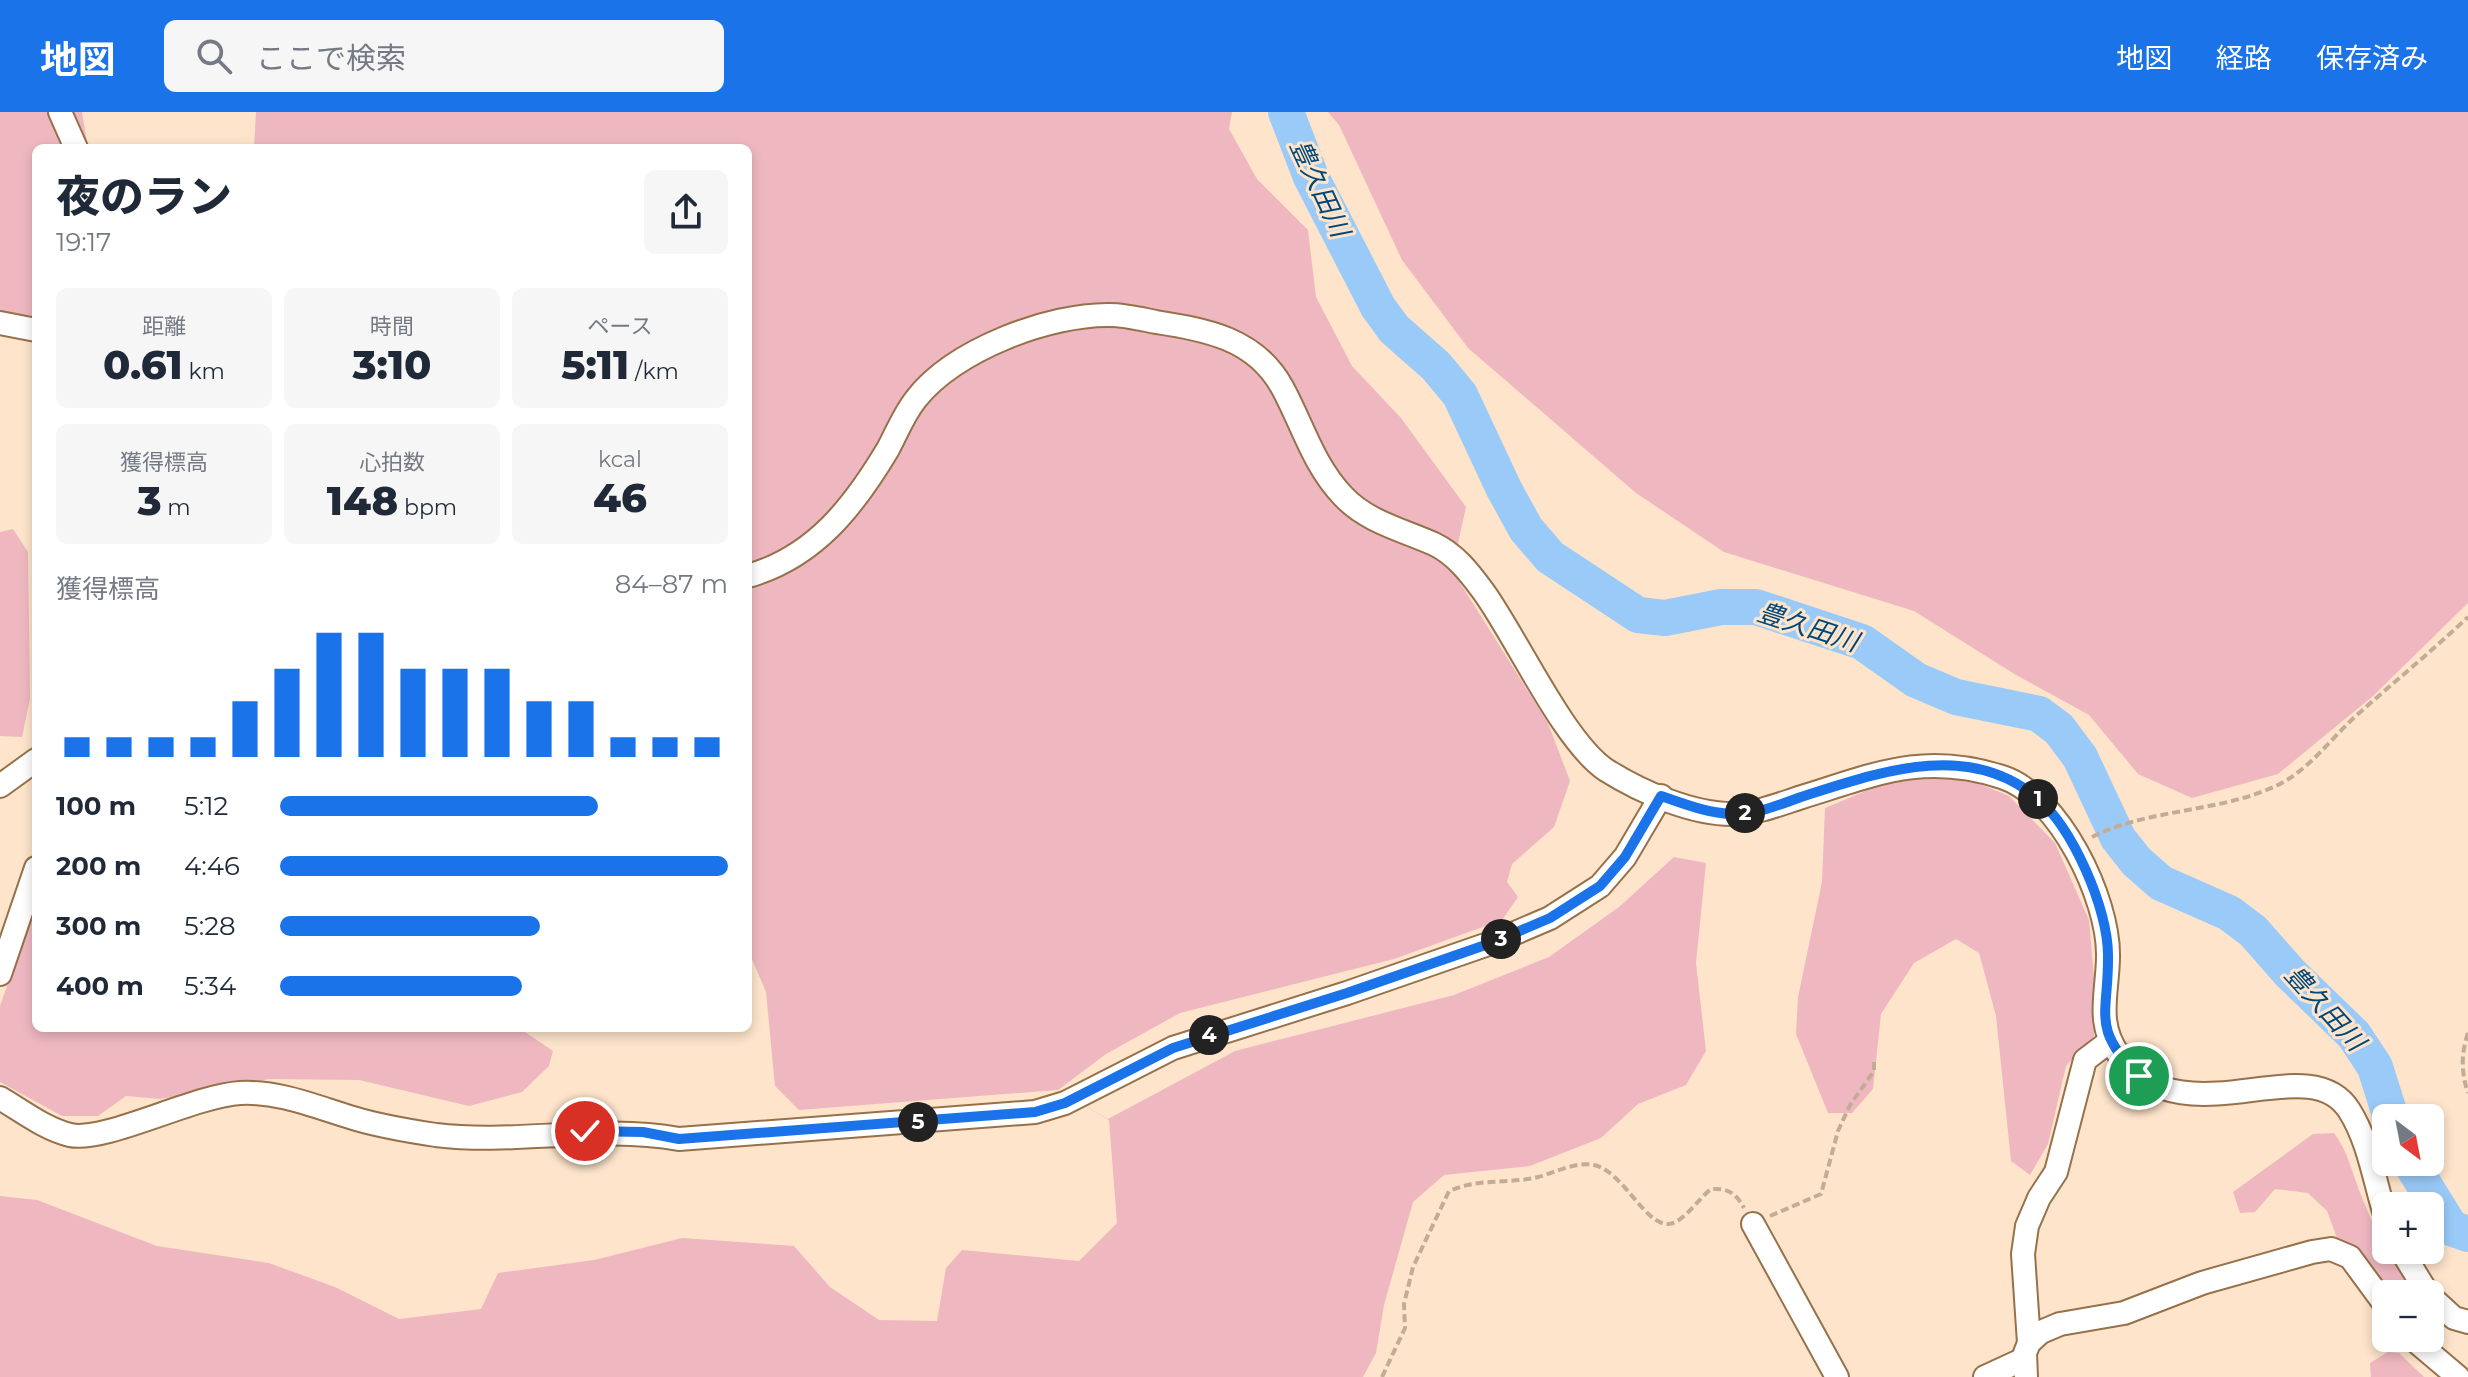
<!DOCTYPE html>
<html lang="ja">
<head>
<meta charset="utf-8">
<style>
  body { margin:0; font-family:Montserrat,"Noto Sans JP",sans-serif; background:#f6f6f7; color:#1f2937; height:100vh; display:flex; flex-direction:column; font-size:30px; white-space:nowrap }
  * { box-sizing:border-box; margin:0 }
  p { font-size:26px; color:#747a83 }
  .icon { flex:none; width:44px; height:44px; fill:none; stroke:currentColor; stroke-width:2; stroke-linecap:round; stroke-linejoin:round }
  .map { position:relative; flex:1; overflow:hidden }
  .panel { position:absolute; left:32px; top:32px; width:720px; height:888px; display:flex; flex-direction:column; background:#fff; border-radius:12px; box-shadow:0 4px 12px #0003 }
  .panel>* { flex:none }
  .needle { width:52px; rotate:148deg }
  .fabs { position:absolute; left:2372px; top:992px; display:grid; gap:16px }
  .fabs a { display:grid; place-items:center; width:72px; height:72px; border-radius:12px; background:#fff; box-shadow:0 4px 12px #0003; font-size:40px }
  .pin { position:absolute; display:grid; place-items:center; width:68px; height:68px; color:#fff; margin:-34px; border:4px solid #fff; border-radius:50%; box-shadow:0 2px 8px #0007 }
  .km { position:absolute; width:40px; height:40px; margin:-20px; border-radius:50%; background:#222; color:#fff; font-size:22px; line-height:40px; text-align:center }
  .round { display:grid; place-items:center; flex:none; width:84px; height:84px; border-radius:12px; background:#f6f6f7 }
  .overview { display:flex; align-items:center; justify-content:space-between; height:136px; padding:0 24px }
  h1 { font-size:44px; font-weight:800; line-height:60px }
  .stats { display:grid; grid-template-columns:repeat(3,1fr); gap:12px; height:136px; padding:8px 24px }
  .stats div { display:grid; align-content:center; border-radius:12px; background:#f6f6f7; text-align:center }
  .stats b { font-size:40px; font-weight:800 }
  .stats small { font-size:22px; font-weight:400 }
  .stats p { font-size:22px }
  .chart { height:224px; padding:16px 24px }
  .chart p { display:flex; justify-content:space-between }
  .chart svg { width:100%; height:144px; margin-top:8px; stroke:#1a73e8; stroke-width:6 }
  ul { padding:0 24px; list-style:none; font-size:26px }
  li { display:grid; grid-template-columns:128px 96px 1fr; align-items:center; height:60px }
  li i { height:20px; border-radius:10px; background:#1a73e8 }
  header { display:flex; align-items:center; gap:48px; box-sizing:border-box; height:112px; padding:0 40px; background:#1a73e8; color:#fff }
  header strong { font-size:38px }
  nav { display:flex; gap:44px; margin-inline-start:auto; font-size:28px }
  .search { width:560px; height:72px; background:#f6f6f7; display:flex; align-items:center; gap:20px; box-sizing:border-box; padding:0 28px; border-radius:12px; color:#747a83; font-size:30px }
  .map>svg:first-child { display:block }
  .green { fill:#efb8c1 }
  .lines { fill:none; stroke-linecap:round; stroke-linejoin:round }
  .river { stroke:#9acaf7; stroke-width:36 }
  .street-casing { stroke:#96714a; stroke-width:26 }
  .path { stroke:#c2ac95; stroke-width:4; stroke-dasharray:8 4; stroke-linecap:butt }
  .street { stroke:#fff; stroke-width:22 }
  .route-casing { stroke:#fff; stroke-width:16 }
  .route { stroke:#1a73e8; stroke-width:10 }
  .labels { text-anchor:middle; dominant-baseline:central; stroke-width:6; stroke-linejoin:round; paint-order:stroke }
  .water-label { font-size:26px; font-style:italic; fill:#00487a; stroke:#fde4cb }
</style>
</head>
<body>
<header>
<strong>地図</strong>
<div class="search"><svg class="icon" aria-label="search" viewBox="0 0 24 24"><circle cx="10" cy="10" r="6"/><path d="M15 15l6 6"/></svg>ここで検索</div>
<nav><a>地図</a><a>経路</a><a>保存済み</a></nav>
</header>
<div class="map">
<svg width="2468" height="1265" viewBox="0 0 2468 1265">
  <rect width="100%" height="100%" fill="#fde4cb"/>
  <g class="green">
    <path d="M0 0H82L88 36H36V205L0 199Z"/>
    <path d="M256 0H1232L1229 17 1257 67 1308 118 1316 185 1352 254 1401 306 1466 395 1452 458 1548 611 1570 669 1554 715 1512 752 1507 770 1518 785 1502 808 1394 847 1180 901 1106 942 1058 978 1108 1007 1235 939 1454 883 1549 845 1619 795 1674 745 1706 751 1696 851 1706 939 1686 973 1638 992 1601 1026 1530 1054 1444 1063 1413 1090 1384 1193 1376 1241 1363 1265H0V1084L37 1088 157 1134 269 1151 335 1175 399 1207 481 1197 498 1161 594 1148 682 1126 794 1134 830 1175 879 1208 937 1209 946 1156 962 1138 1079 1149 1117 1111 1109 1008 1058 978 799 998 775 974 766 880 748 838V36H254Z"/>
    <path d="M1328 0H2468V491L2373 584 2278 662 2192 686 2138 662 2089 603 2016 563 1914 499 1724 440 1636 381 1468 236 1402 148 1339 13Z"/>
    <path d="M13 417 28 440 30 587 22 625 0 624V420Z"/>
    <path d="M1958 663 2009 684 2055 731 2089 808 2095 876 2094 924 2066 954 2048 1032 2030 1063 2011 1049 1996 904 1979 841 1956 827 1914 851 1881 902 1873 977 1852 1001H1828L1796 922 1798 885 1822 770 1825 696 1894 667Z"/>
    <path d="M36 791V916H519L553 939 549 954 522 980 469 994 359 968 269 967 160 987 126 984 98 1004H62L0 970V894Z"/>
    <path d="M2334 1021C2348 1040 2351 1057 2359 1078 2374 1117 2391 1151 2418 1182H2386L2366 1150 2337 1126 2327 1099 2308 1081 2275 1077 2255 1100 2240 1101 2233 1080 2313 1022Z"/>
    <path d="M2388 1240 2399 1241 2424 1265H2371L2370 1251Z"/>
  </g>
  <g class="lines">
    <g class="river">
      <path d="M1286 0 1311 65 1378 195 1394 217 1436 254 1460 283 1504 377 1526 417 1550 445 1638 503 1665 506 1721 495H1756L1862 530 1916 568 1956 585 2039 602 2059 617 2080 645 2118 726 2136 749 2161 771 2229 801 2253 819 2290 861 2354 923 2375 955 2391 1006"/>
      <path d="M2410 1050 2451 1116 2468 1122"/>
    </g>
    <g class="street-casing">
      <g id="street">
        <path d="M60 0 76 36"/>
        <path d="M0 211 36 218"/>
        <path d="M748 464C815 445 854 394 888 337 897 320 904 302 916 287 954 238 1049 202 1110 203 1125 203 1141 207 1156 210 1206 218 1255 226 1282 275 1302 311 1313 353 1343 384 1367 410 1403 418 1434 432 1455 442 1469 460 1483 479 1516 524 1563 629 1606 658 1641 680 1693 703 1735 702 1758 701 1780 692 1802 685 1876 662 1924 640 2002 665 2059 683 2109 787 2108 844 2108 880 2095 911 2119 943 2184 1031 2307 933 2349 998 2369 1029 2375 1072 2386 1106"/>
        <path d="M0 674 36 648"/>
        <path d="M0 862 36 756"/>
        <path d="M0 986C22 999 45 1017 70 1023 104 1031 193 984 240 981 280 979 316 995 353 1006 379 1014 409 1019 436 1023 517 1033 598 1012 679 1027L1035 1000 1065 991 1173 936 1347 881 1494 830 1550 806 1600 774 1625 745 1661 684"/>
        <path d="M1753 1112 1837 1265"/>
        <path d="M2401 1138 2428 1182"/>
        <path d="M2430 1184 2454 1206 2468 1210"/>
        <path d="M2412 1226 2458 1265"/>
        <path d="M2029 1231 2023 1142 2027 1114 2039 1086 2056 1060 2085 948 2110 929"/>
        <path d="M1985 1265 2024 1247"/>
        <path d="M2026 1265 2025 1241 2029 1231 2041 1220 2060 1212 2124 1201 2202 1171 2312 1140 2331 1137 2350 1145 2386 1194"/>
      </g>
    </g>
    <g class="path">
      <path d="M2092 725C2148 697 2211 701 2269 677 2307 662 2328 629 2357 603 2394 570 2432 539 2468 505"/>
      <path d="M2468 921C2461 942 2461 960 2468 981"/>
      <path d="M1770 1104 1821 1082 1838 1019 1850 993 1874 959V948"/>
      <path d="M1382 1265 1405 1216 1404 1192 1413 1155 1449 1079C1480 1066 1503 1072 1534 1066 1552 1062 1575 1049 1594 1053 1623 1059 1645 1114 1669 1112 1683 1111 1699 1086 1711 1077 1728 1076 1736 1081 1744 1096"/>
    </g>
    <use href="#street" class="street"/>
  </g>
  <g class="lines">
    <g class="route-casing">
      <path id="route" d="M585 1019 643 1020 679 1027 1035 1000 1065 991 1173 936 1347 881 1494 830 1550 806 1600 774 1625 745 1661 684C1684 692 1707 701 1731 702 1755 703 1779 693 1801 685 1877 661 1968 627 2037 686 2073 716 2108 797 2108 843 2109 903 2090 915 2139 964"/>
    </g>
    <use href="#route" class="route"/>
  </g>
  <g class="labels">
    <g class="water-label">
      <text transform="translate(1320 76) rotate(65)">豊久田川</text>
      <text transform="translate(1808 515) rotate(18)">豊久田川</text>
      <text transform="translate(2325 896) rotate(48)">豊久田川</text>
    </g>
  </g>
</svg>
<div class="fabs">
<a><svg class="needle" viewBox="-14 -14 28 28"><path d="M0-13l5 13h-10z" fill="#e53935"/><path d="M0 13l5-13h-10z" fill="#747a83"/></svg></a>
<a>+</a>
<a>−</a>
</div>
<div class="pin" style="left:2139px;top:964px;background:#1e9e55"><svg class="icon" aria-label="arrive" viewBox="0 0 24 24"><path d="M6 21V4h12l-3 4 3 4H6"/></svg></div>
<div class="pin" style="left:585px;top:1019px;background:#d93025"><svg class="icon" aria-label="check" viewBox="0 0 24 24"><path d="M5 12l5 5 9-10"/></svg></div>
<b class="km" style="left:2038px;top:687px">1</b>
<b class="km" style="left:1745px;top:701px">2</b>
<b class="km" style="left:1501px;top:827px">3</b>
<b class="km" style="left:1209px;top:923px">4</b>
<b class="km" style="left:918px;top:1010px">5</b>
<section class="panel">
<div class="overview"><div><h1>夜のラン</h1><p>19:17</p></div><a class="round"><svg class="icon" aria-label="share" viewBox="0 0 24 24"><path d="M12 15V3M7 8l5-5 5 5M5 13v7h14v-7"/></svg></a></div>
<div class="stats">
<div><p>距離</p><b>0.61<small> km</small></b></div>
<div><p>時間</p><b>3:10</b></div>
<div><p>ペース</p><b>5:11<small> /km</small></b></div>
</div>
<div class="stats">
<div><p>獲得標高</p><b>3<small> m</small></b></div>
<div><p>心拍数</p><b>148<small> bpm</small></b></div>
<div><p>kcal</p><b>46</b></div>
</div>
<div class="chart"><p><span>獲得標高</span>84–87 m</p>
<svg viewBox="0 0 160 44" preserveAspectRatio="none"><path d="M5 44V38M15 44V38M25 44V38M35 44V38M45 44V27M55 44V17M65 44V6M75 44V6M85 44V17M95 44V17M105 44V17M115 44V27M125 44V27M135 44V38M145 44V38M155 44V38"/></svg>
</div>
<ul>
<li><b>100 m</b>5:12<i style="width:71%"></i></li>
<li><b>200 m</b>4:46<i style="width:100%"></i></li>
<li><b>300 m</b>5:28<i style="width:58%"></i></li>
<li><b>400 m</b>5:34<i style="width:54%"></i></li>
</ul>
</section>
</div>
</body>
</html>
